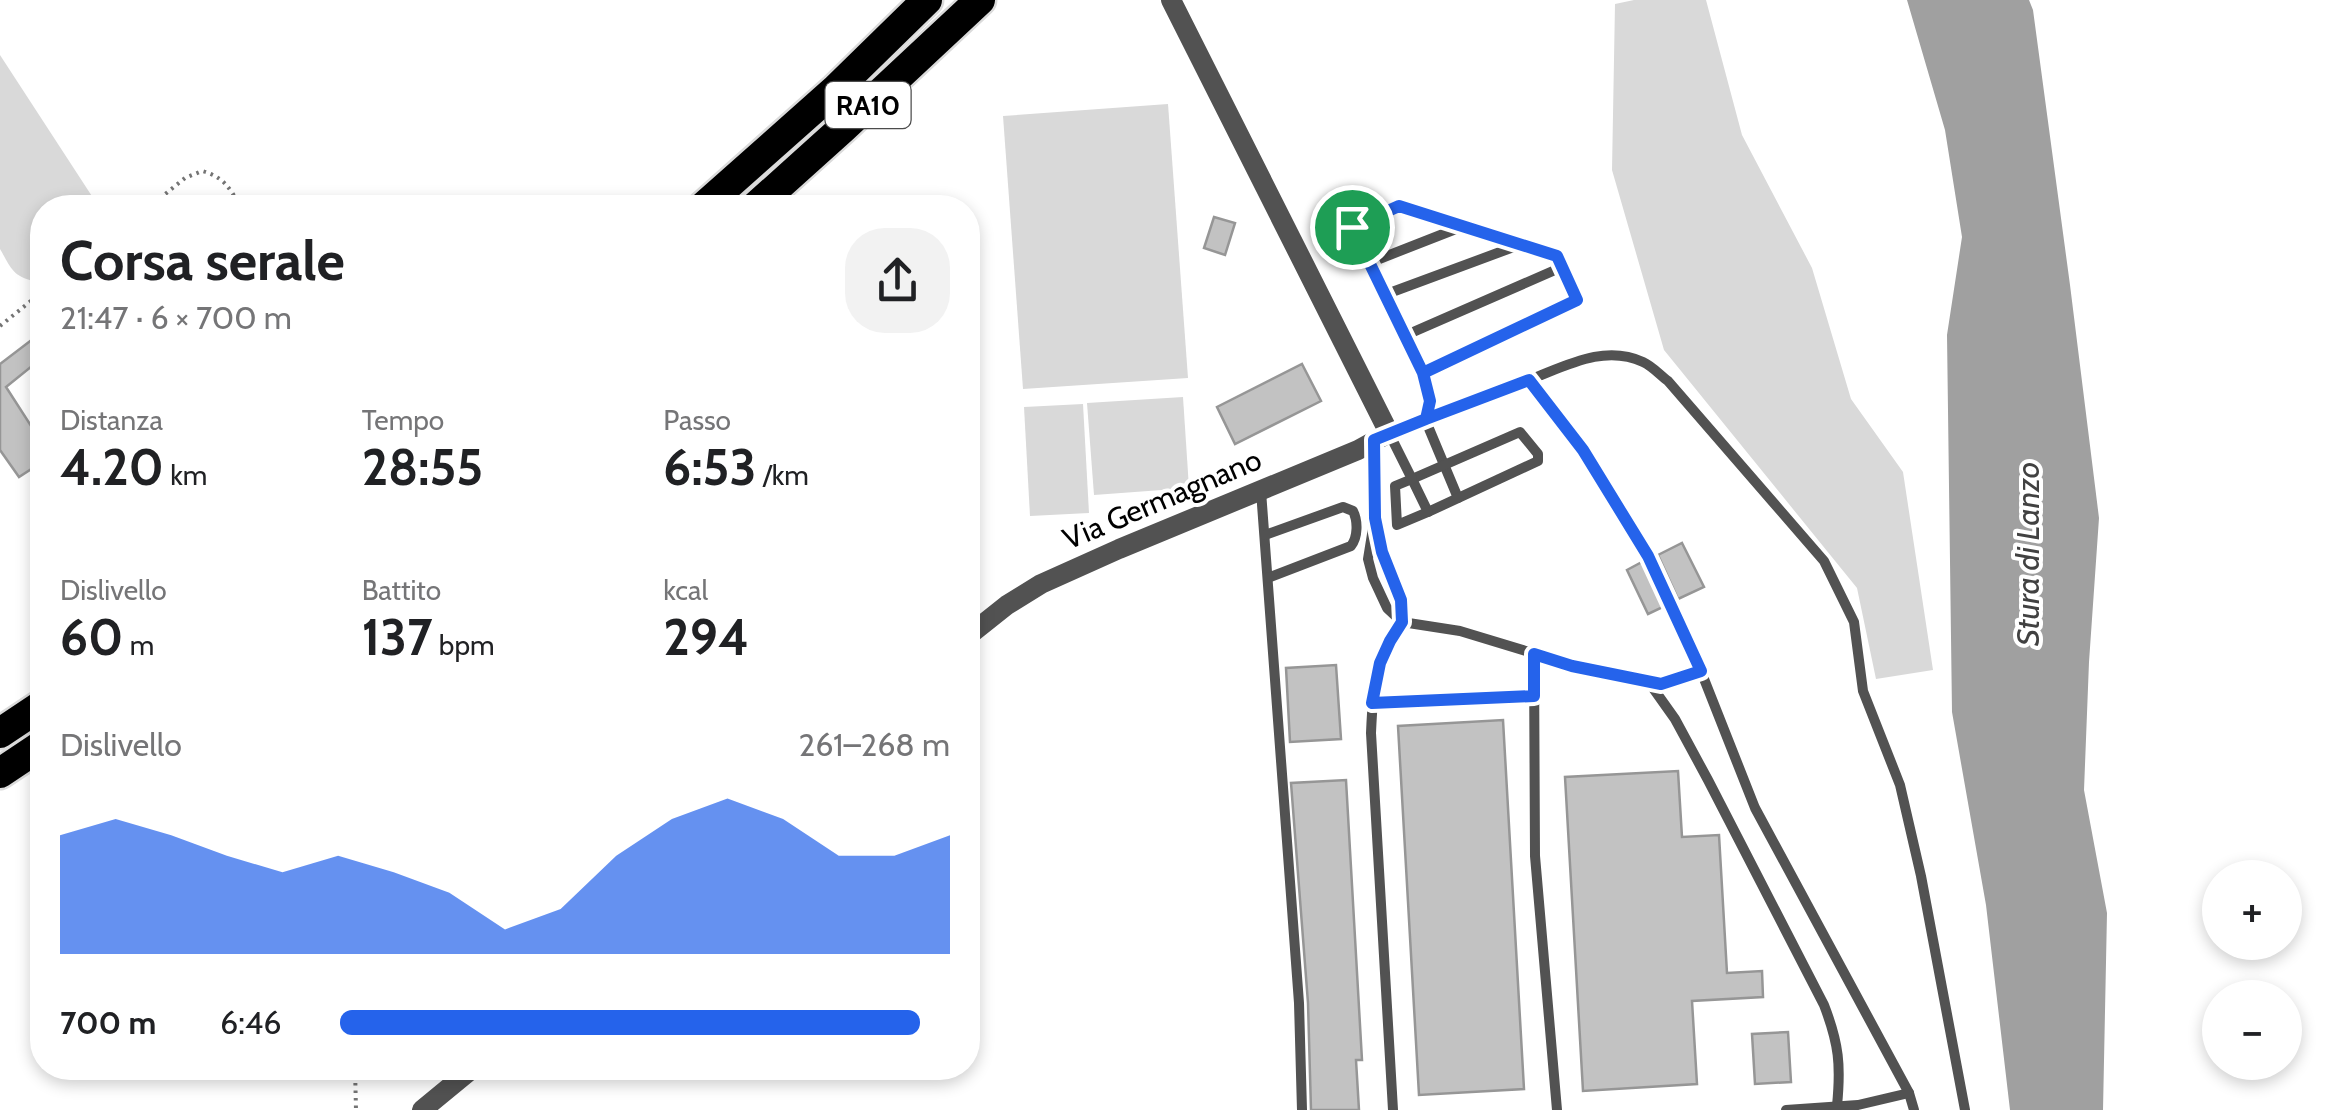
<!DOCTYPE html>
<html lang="it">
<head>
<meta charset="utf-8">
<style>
  body { margin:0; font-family:Cabin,sans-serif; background:#f2f2f2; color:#202124; height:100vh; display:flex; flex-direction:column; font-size:38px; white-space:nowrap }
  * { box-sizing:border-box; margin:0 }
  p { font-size:32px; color:#757577 }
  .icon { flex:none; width:55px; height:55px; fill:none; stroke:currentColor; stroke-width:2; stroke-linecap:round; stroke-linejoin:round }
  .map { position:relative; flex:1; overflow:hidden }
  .side { position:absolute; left:30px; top:195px; width:950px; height:885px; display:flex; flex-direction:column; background:#fff; border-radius:40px; box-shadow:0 5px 15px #0003 }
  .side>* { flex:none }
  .fabs { position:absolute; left:2202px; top:860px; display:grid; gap:20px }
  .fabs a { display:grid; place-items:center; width:100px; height:100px; border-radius:50%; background:#fff; box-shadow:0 5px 15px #0003; font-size:50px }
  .pin { position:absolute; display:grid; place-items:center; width:85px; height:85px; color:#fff; margin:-42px; border:5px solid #fff; border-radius:50%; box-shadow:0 2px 10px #0007 }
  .round { display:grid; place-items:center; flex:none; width:105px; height:105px; border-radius:40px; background:#f2f2f2 }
  .headline { display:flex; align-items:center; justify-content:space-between; height:170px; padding:0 30px }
  h1 { font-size:55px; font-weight:800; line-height:75px }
  .stats { display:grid; grid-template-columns:repeat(3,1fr); gap:15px; height:170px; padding:10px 30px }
  .stats div { display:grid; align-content:center }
  .stats b { font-size:50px; font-weight:800 }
  .stats small { font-size:28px; font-weight:400 }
  .stats p { font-size:28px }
  .chart { height:280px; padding:20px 30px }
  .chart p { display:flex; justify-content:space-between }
  .chart svg { width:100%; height:180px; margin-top:10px; fill:#2563eb; opacity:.7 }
  ul { padding:0 30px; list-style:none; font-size:32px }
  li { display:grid; grid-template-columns:160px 120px 1fr; align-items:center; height:75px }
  li i { height:25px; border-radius:12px; background:#2563eb }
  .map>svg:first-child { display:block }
  .green { fill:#d9d9d9 }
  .water { fill:#a0a0a0 }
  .building { fill:#c2c2c2; stroke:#969696; stroke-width:2.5 }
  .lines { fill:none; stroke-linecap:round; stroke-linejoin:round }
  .highway-casing { stroke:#dbdbdb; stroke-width:35 }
  .path { stroke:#747474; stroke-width:4; stroke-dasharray:2.5 5; stroke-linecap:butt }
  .lane { stroke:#525252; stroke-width:10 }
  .street { stroke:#525252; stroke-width:20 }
  .highway { stroke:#000; stroke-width:30 }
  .route-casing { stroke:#fff; stroke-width:20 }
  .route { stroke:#2563eb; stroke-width:12 }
  .labels { text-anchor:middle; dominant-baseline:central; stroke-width:8; stroke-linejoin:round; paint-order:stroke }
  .shield { fill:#fff; stroke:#4c4c4c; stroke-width:2.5 }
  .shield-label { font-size:28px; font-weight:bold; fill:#000 }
  .street-label { font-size:30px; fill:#000; stroke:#fff }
  .water-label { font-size:32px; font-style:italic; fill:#414141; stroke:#fff }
</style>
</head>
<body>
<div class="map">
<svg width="2333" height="1110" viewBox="0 0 2333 1110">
  <rect width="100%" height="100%" fill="#fff"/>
  <g class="green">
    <path d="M1634 0H1706L1742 135 1812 268 1851 399 1903 472 1933 670 1876 679 1857 588 1664 350 1612 170 1615 4Z"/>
    <path d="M0 55 99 207 42 208V276L33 281C12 276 10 266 0 249Z"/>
    <path d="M1168 104 1188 378 1023 389 1003 116Z"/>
    <path d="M1183 397 1189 488 1094 495 1087 403Z"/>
    <path d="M1083 404 1089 513 1030 516 1024 407Z"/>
  </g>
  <path class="water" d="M1907 0H2029L2033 10 2070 285 2099 518 2089 662 2084 790 2107 913 2103 1110H2010L1986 905 1952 712 1947 335 1962 237 1945 130Z"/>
  <g class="building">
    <path d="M1214 217 1235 223 1225 255 1204 248Z"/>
    <path d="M42 332V358L6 387 33 429 42 422V462L19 477 0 450V364Z"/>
    <path d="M1302 364 1321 401 1235 444 1217 407Z"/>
    <path d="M1682 543 1704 587 1678 599 1658 555Z"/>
    <path d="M1642 562 1663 607 1648 614 1627 570Z"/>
    <path d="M1336 665 1341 739 1290 742 1286 668Z"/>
    <path d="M1503 720 1524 1089 1419 1095 1398 726Z"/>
    <path d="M1678 771 1682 837 1719 835 1727 973 1762 971 1763 997 1692 1001 1697 1084 1583 1091 1565 777Z"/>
    <path d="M1346 780 1362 1060H1356L1359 1110H1311L1308 1003 1291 783Z"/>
    <path d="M1788 1032 1791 1082 1755 1084 1752 1034Z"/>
  </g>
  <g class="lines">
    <g class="highway-casing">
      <g id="highway">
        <path d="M702 208 836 89 927 0"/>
        <path d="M754 208 843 128 980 0"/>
        <path d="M0 733 42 705"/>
        <path d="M0 773 42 745"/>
      </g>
    </g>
    <g class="path">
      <path d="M148 208 185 178 202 171C224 177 230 188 241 208"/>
      <path d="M0 326 42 292"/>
      <path d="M355 1068 356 1110"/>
    </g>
    <g class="lane">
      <path d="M1369 263 1461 227"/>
      <path d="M1384 295 1519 245"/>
      <path d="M1404 336 1562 267"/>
      <path d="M1423 373 1574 303 1578 296 1557 256 1399 206 1352 227 1423 373 1431 401 1425 419 1458 498"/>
      <path d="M1529 380C1566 366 1604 344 1643 362 1652 366 1660 375 1668 381L1824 561 1854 622 1863 691 1900 785 1921 876 1965 1110"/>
      <path d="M1520 432 1538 454V461L1428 512 1412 479Z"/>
      <path d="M1374 443C1374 479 1372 516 1381 551 1387 573 1402 592 1402 616 1402 630 1385 649 1380 665 1373 687 1372 710 1371 733L1393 1110"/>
      <path d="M1261 491 1299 1003 1302 1110"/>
      <path d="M1428 512 1397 525 1395 486 1412 479 1389 433 1529 380 1583 450 1648 555 1693 651 1755 808 1909 1093 1914 1110"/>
      <path d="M1373 528 1368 559 1373 578 1387 608 1402 622 1460 631 1572 665 1661 684 1701 671"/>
      <path d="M1265 535 1343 507 1353 511C1358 521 1358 537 1351 546L1268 578"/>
      <path d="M1534 654 1535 856 1557 1110"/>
      <path d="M1648 681 1675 719 1708 780 1824 1005C1839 1044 1841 1065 1837 1106"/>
      <path d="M1372 703 1534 696"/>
      <path d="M1786 1110 1858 1105 1909 1093"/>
    </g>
    <g class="street">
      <path d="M968 636 1007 605 1041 584 1119 549 1358 450 1389 433 1171 0"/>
      <path d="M422 1110 473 1068"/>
    </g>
    <use href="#highway" class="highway"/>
  </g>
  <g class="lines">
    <g class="route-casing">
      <path id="route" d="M1352 227 1423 373 1430 401 1426 419 1374 440 1375 518 1382 552 1401 600 1402 622 1390 641 1380 663 1372 703 1534 696V654L1572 666 1661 684 1701 671 1648 556 1583 450 1529 380 1426 419 1430 401 1423 373 1577 300 1557 256 1399 206 1352 227"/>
    </g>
    <use href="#route" class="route"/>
  </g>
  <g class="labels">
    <rect class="shield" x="825.5" y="82" width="85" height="46" rx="8"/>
    <g class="shield-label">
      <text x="868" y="105">RA10</text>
    </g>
    <g class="street-label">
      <text transform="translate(1162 499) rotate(-23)">Via Germagnano</text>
    </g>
    <g class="water-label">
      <text transform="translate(2027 554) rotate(-90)">Stura di Lanzo</text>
    </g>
  </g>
</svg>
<div class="fabs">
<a>+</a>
<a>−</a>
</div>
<div class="pin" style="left:1352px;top:227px;background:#1e9e55"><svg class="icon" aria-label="arrive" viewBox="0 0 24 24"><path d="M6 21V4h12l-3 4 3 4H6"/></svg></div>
<section class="side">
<div class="headline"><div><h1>Corsa serale</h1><p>21:47 · 6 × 700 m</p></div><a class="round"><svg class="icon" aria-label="share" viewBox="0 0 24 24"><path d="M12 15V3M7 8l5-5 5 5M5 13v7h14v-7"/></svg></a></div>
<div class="stats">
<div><p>Distanza</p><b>4.20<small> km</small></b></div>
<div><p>Tempo</p><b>28:55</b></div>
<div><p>Passo</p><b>6:53<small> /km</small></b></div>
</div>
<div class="stats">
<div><p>Dislivello</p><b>60<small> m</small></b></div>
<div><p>Battito</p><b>137<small> bpm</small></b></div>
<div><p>kcal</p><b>294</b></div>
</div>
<div class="chart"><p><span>Dislivello</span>261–268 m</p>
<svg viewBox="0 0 160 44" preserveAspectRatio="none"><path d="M0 44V15L10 11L20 15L30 20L40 24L50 20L60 24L70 29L80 38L90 33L100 20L110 11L120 6L130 11L140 20L150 20L160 15V44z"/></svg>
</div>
<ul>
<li><b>700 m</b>6:46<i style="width:95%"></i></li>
</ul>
</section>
</div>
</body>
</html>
